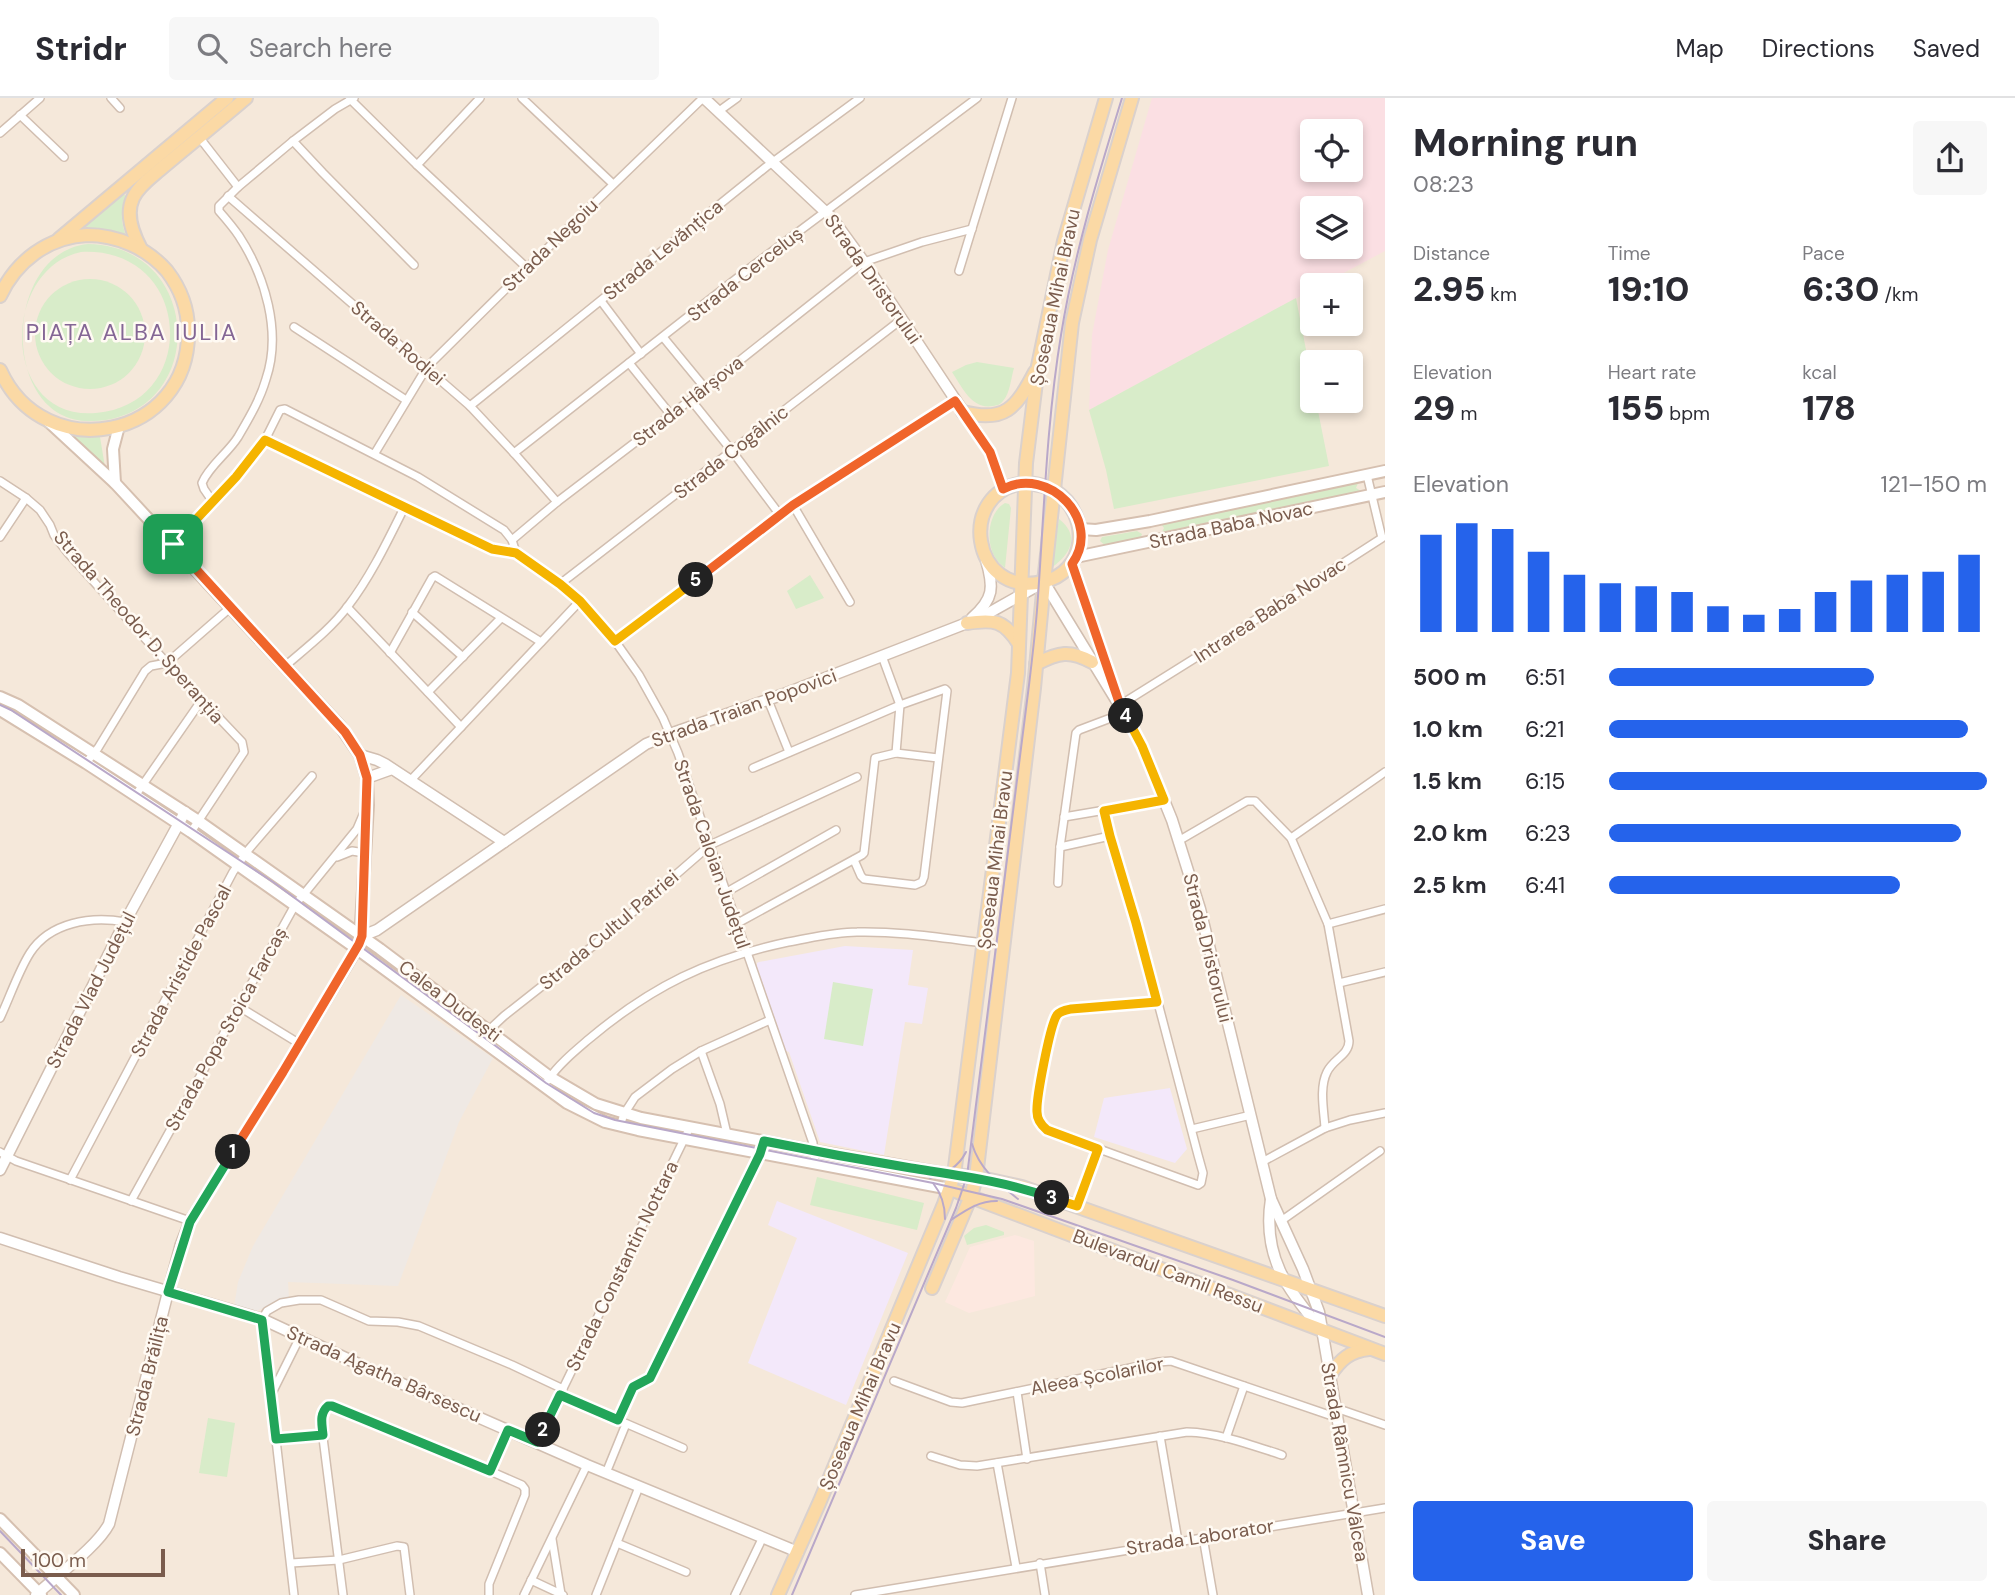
<!DOCTYPE html>
<html lang="en">
<head>
<meta charset="utf-8">
<style>
  body { margin:0; font-family:"DM Sans",sans-serif; background:#f7f7f7; color:#2b2b33; height:100vh; display:flex; flex-direction:column; font-size:26px; white-space:nowrap }
  * { box-sizing:border-box; margin:0 }
  p { font-size:23px; color:#7c7c81 }
  .icon { flex:none; width:38px; height:38px; fill:none; stroke:currentColor; stroke-width:2; stroke-linecap:round; stroke-linejoin:round }
  .map { position:relative; flex:1; overflow:hidden }
  .panel { display:flex; flex-direction:column; background:#fff; width:630px }
  .panel>* { flex:none }
  .controls { position:absolute; left:1300px; top:21px; display:grid; gap:14px }
  .controls a { display:grid; place-items:center; width:63px; height:63px; border-radius:7px; background:#fff; box-shadow:0 4px 10px #0003; font-size:35px }
  .scale { position:absolute; left:21px; bottom:18px; width:144px; box-sizing:border-box; padding-left:7px; border:4px solid #7a5c4d; border-top:0; font-size:19px; line-height:24px; white-space:nowrap; color:#7a5c4d; -webkit-text-stroke:5px #fffaf3; paint-order:stroke }
  .pin { position:absolute; display:grid; place-items:center; width:60px; height:60px; color:#fff; margin:-30px; border-radius:14px; box-shadow:0 4px 10px #0006 }
  .km { position:absolute; width:35px; height:35px; margin:-18px; border-radius:50%; background:#222; color:#fff; font-size:19px; line-height:35px; text-align:center }
  .round { display:grid; place-items:center; flex:none; width:74px; height:74px; border-radius:7px; background:#f7f7f7 }
  .head { display:flex; align-items:center; justify-content:space-between; height:119px; padding:0 28px }
  h1 { font-size:38px; font-weight:800; line-height:52px }
  .stats { display:grid; grid-template-columns:repeat(3,1fr); gap:10px; height:119px; padding:7px 28px }
  .stats div { display:grid; align-content:center }
  .stats b { font-size:35px; font-weight:800 }
  .stats small { font-size:19px; font-weight:400 }
  .stats p { font-size:19px }
  .chart { height:196px; padding:14px 28px }
  .chart p { display:flex; justify-content:space-between }
  .chart svg { width:100%; height:126px; margin-top:7px; stroke:#2563eb; stroke-width:6 }
  .action { display:flex; gap:14px; margin-top:auto; padding:14px 28px }
  .action a { flex:1; height:80px; border-radius:7px; background:#2563eb; color:#fff; font-size:28px; font-weight:800; line-height:80px; text-align:center }
  .action a+a { background:#f7f7f7; color:#2b2b33 }
  ul { padding:0 28px; list-style:none; font-size:23px }
  li { display:grid; grid-template-columns:112px 84px 1fr; align-items:center; height:52px }
  li i { height:18px; border-radius:9px; background:#2563eb }
  header { display:flex; align-items:center; gap:42px; box-sizing:border-box; height:98px; padding:0 35px; background:#fff; border-bottom:2px solid #e1e1e2 }
  header strong { font-size:33px }
  nav { display:flex; gap:38px; margin-inline-start:auto; font-size:24px }
  .search { width:490px; height:63px; background:#f7f7f7; display:flex; align-items:center; gap:18px; box-sizing:border-box; padding:0 24px; border-radius:7px; color:#7c7c81; font-size:26px }
  main { display:flex; flex:1; min-height:0 }
  .map>svg:first-child { display:block }
  .residential { fill:#f5e8da; fill-rule:evenodd }
  .commercial { fill:#fde8e0 }
  .industrial { fill:#efe9e4 }
  .education { fill:#f3e8fa }
  .medical { fill:#fbdfe3; fill-rule:evenodd }
  .green { fill:#d8ecc9; fill-rule:evenodd }
  .lines { fill:none; stroke-linecap:round; stroke-linejoin:round }
  .minor-casing { stroke:#d1beb0; stroke-width:10 }
  .tertiary-casing { stroke:#d1beb0; stroke-width:13 }
  .secondary-casing { stroke:#d6c0b0; stroke-width:14 }
  .primary-casing { stroke:#dad1cd; stroke-width:16 }
  .minor { stroke:#fff; stroke-width:7 }
  .tertiary { stroke:#fff; stroke-width:10 }
  .secondary { stroke:#fff; stroke-width:10 }
  .primary { stroke:#fbd9a5; stroke-width:12 }
  .tram { stroke:#b9a8c9; stroke-width:2 }
  .split-1-casing { stroke:#fff; stroke-width:14 }
  .split-2-casing { stroke:#fff; stroke-width:14 }
  .split-3-casing { stroke:#fff; stroke-width:14 }
  .split-4-casing { stroke:#fff; stroke-width:14 }
  .split-5-casing { stroke:#fff; stroke-width:14 }
  .split-6-casing { stroke:#fff; stroke-width:14 }
  .split-1 { stroke:#f0652b; stroke-width:9 }
  .split-2 { stroke:#22a559; stroke-width:9 }
  .split-3 { stroke:#22a559; stroke-width:9 }
  .split-4 { stroke:#f5b400; stroke-width:9 }
  .split-5 { stroke:#f0652b; stroke-width:9 }
  .split-6 { stroke:#f5b400; stroke-width:9 }
  .labels { text-anchor:middle; dominant-baseline:central; stroke-width:5; stroke-linejoin:round; paint-order:stroke }
  .street-label { font-size:19px; fill:#7a5c4d; stroke:#fffaf3 }
  .quarter-label { font-size:23px; letter-spacing:2px; fill:#846695; stroke:#fffaf3 }
</style>
</head>
<body>
<header>
<strong>Stridr</strong>
<div class="search"><svg class="icon" aria-label="search" viewBox="0 0 24 24"><circle cx="10" cy="10" r="6"/><path d="M15 15l6 6"/></svg>Search here</div>
<nav><a>Map</a><a>Directions</a><a>Saved</a></nav>
</header>
<main>
<div class="map">
<svg width="1385" height="1497" viewBox="0 0 1385 1497">
  <rect width="100%" height="100%" fill="#fdf6ec"/>
  <path class="residential" d="M0 0H1385V1497H0ZM1312 33H1351V72H1312ZM1312 110H1351V149H1312ZM1312 187H1351V226H1312ZM1312 264H1351V303H1312Z"/>
  <path class="commercial" d="M1015 1137 1034 1143 1035 1198 969 1215 945 1204 970 1149Z"/>
  <path class="industrial" d="M401 897 493 960 459 1024 398 1188 288 1184 289 1200 256 1213 234 1209 238 1184 253 1148Z"/>
  <g class="education">
    <path d="M845 848 913 852 908 887 928 890 922 926 905 924 884 1057 820 1044 789 954 786 953 757 869V865L759 864Z"/>
    <path d="M1170 990 1187 1051 1175 1065 1094 1039 1104 1000Z"/>
    <path d="M777 1103 908 1155 846 1307 748 1265 797 1140 768 1127Z"/>
  </g>
  <path class="medical" d="M1152 0H1385V153L1321 187H1312V192L1089 312 1092 237 1108 152ZM1312 33H1351V72H1312ZM1312 110H1351V149H1312Z"/>
  <g class="green">
    <path d="M123 96 126 98C120 112 121 124 126 138L105 132 85 129Z"/>
    <path d="M88 146C205 148 208 318 94 323 0 329 0 155 88 146ZM81 154C193 148 201 306 96 315 0 323 0 171 81 154Z"/>
    <circle cx="90" cy="236" r="55"/>
    <path d="M1296 200 1312 283V303H1316L1329 368 1114 411 1106 372 1089 312Z"/>
    <path d="M977 264 1014 270C1011 280 1010 295 1003 303 1000 307 998 307 993 308 972 312 962 289 952 274L966 267Z"/>
    <path d="M72 338 100 339 106 375 72 342Z"/>
    <path d="M1359 383 1356 390 1361 393 1162 434 1164 430 1161 426Z"/>
    <path d="M1005 405 1009 406 1011 410 1005 470C1004 469 998 464 997 462 985 447 987 415 1005 405Z"/>
    <path d="M1059 421C1081 438 1070 457 1051 470Z"/>
    <path d="M1137 433 1142 436 1140 441 1106 448 1100 443 1102 439Z"/>
    <path d="M810 477 824 500 796 511 787 493Z"/>
    <path d="M833 884 873 891 863 948 824 941Z"/>
    <path d="M817 1079 924 1105 917 1132 810 1107Z"/>
    <path d="M986 1127 1004 1134V1137L967 1147 964 1138 974 1130Z"/>
    <path d="M208 1320 235 1325 227 1379 199 1375Z"/>
  </g>
  <g class="lines">
    <g class="minor-casing">
      <g id="minor">
        <path d="M111 0 120 10"/>
        <path d="M522 0 613 86"/>
        <path d="M350 1 417 67 527 170"/>
        <path d="M719 13 737 0"/>
        <path d="M20 17 64 59"/>
        <path d="M0 35 40 0"/>
        <path d="M199 39 238 89"/>
        <path d="M293 43 323 75 414 167"/>
        <path d="M417 67 480 0"/>
        <path d="M228 98 470 308 514 355 557 404"/>
        <path d="M959 173 1012 0"/>
        <path d="M601 203 641 256"/>
        <path d="M294 229 406 302"/>
        <path d="M663 239 705 290"/>
        <path d="M629 265 671 317"/>
        <path d="M691 302 732 353 780 417"/>
        <path d="M470 308 766 69 860 0"/>
        <path d="M265 342 364 388 493 451 516 455"/>
        <path d="M375 355 427 269 527 170 703 0"/>
        <path d="M514 355 750 170 977 0"/>
        <path d="M0 383 26 400 40 412 50 427 54 437 68 455 167 565 242 644 244 654 191 734"/>
        <path d="M213 404 204 391 202 385C209 368 228 355 238 339 249 320 260 302 266 281 282 234 265 178 239 138 233 129 226 121 219 113V108L238 89 293 43 335 11 354 0"/>
        <path d="M793 407 850 504"/>
        <path d="M0 439 26 400"/>
        <path d="M512 442 557 404 671 317 864 164 922 144 972 131"/>
        <path d="M173 446 248 365 265 342 280 312 285 311 418 379 504 432 512 442 516 455 560 486 580 503 615 543 639 577 663 620 678 655 813 1045 815 1066"/>
        <path d="M560 486 902 221"/>
        <path d="M347 509 461 629"/>
        <path d="M412 514 463 559"/>
        <path d="M615 543 793 407 955 303"/>
        <path d="M390 555 432 480 435 478 541 544"/>
        <path d="M882 558 900 607 896 655 938 660"/>
        <path d="M284 569C306 550 331 531 348 508 371 478 388 442 405 408"/>
        <path d="M428 594 501 520"/>
        <path d="M768 602 789 654"/>
        <path d="M1120 607 1216 547 1382 440 1367 377"/>
        <path d="M86 665 98 650 145 573 151 568 167 565 231 509"/>
        <path d="M753 670 900 607 945 591 947 593 924 779 922 784 915 787 864 781 861 778 854 762"/>
        <path d="M410 683 580 503"/>
        <path d="M135 698 201 603"/>
        <path d="M1104 713 1110 738 1137 825 1198 1057 1203 1075 1201 1085 1198 1087 1047 1032C1041 1027 1037 1022 1037 1013 1035 996 1050 932 1057 916L1071 911 1157 904"/>
        <path d="M1064 719 1164 702"/>
        <path d="M1291 740 1385 674"/>
        <path d="M1180 742 1247 703H1255L1291 740 1328 826 1349 943C1349 957 1333 961 1327 974 1319 990 1324 1013 1325 1030"/>
        <path d="M1060 749 1110 738"/>
        <path d="M337 759 352 753 365 755"/>
        <path d="M1058 785 1060 749 1076 635 1079 632 1124 615"/>
        <path d="M725 795 836 732"/>
        <path d="M736 826 862 757 864 755 875 660 896 655"/>
        <path d="M1328 826 1385 811"/>
        <path d="M1339 885 1385 874"/>
        <path d="M238 908 300 946"/>
        <path d="M0 920C10 899 18 874 30 855 50 824 91 818 125 824"/>
        <path d="M481 942 489 932 504 918 603 840 710 747 857 679"/>
        <path d="M701 953 720 1006 727 1036"/>
        <path d="M548 982C559 966 575 953 589 941 652 888 708 861 788 844 811 840 834 834 857 834 899 833 942 840 984 845"/>
        <path d="M620 1028 624 1016 635 999 672 971 701 953 770 922"/>
        <path d="M1192 1031 1251 1017"/>
        <path d="M0 1054 16 1063 48 1074 190 1123"/>
        <path d="M1262 1064 1325 1030 1350 1022 1385 1015"/>
        <path d="M70 1082 233 774 249 751 312 678"/>
        <path d="M131 1103 295 807 357 731 366 710"/>
        <path d="M1077 1108 1098 1051"/>
        <path d="M1281 1123 1380 1053"/>
        <path d="M894 1283 951 1304 962 1305 1159 1264 1171 1263 1338 1320"/>
        <path d="M1017 1294 1027 1361"/>
        <path d="M272 1295 300 1239"/>
        <path d="M560 1297 683 1350"/>
        <path d="M1336 1310 1385 1327"/>
        <path d="M618 1322 633 1289 650 1280 760 1056 764 1043"/>
        <path d="M1160 1338 1178 1443"/>
        <path d="M1226 1340 1244 1288"/>
        <path d="M276 1341 323 1337"/>
        <path d="M537 1344 690 1029"/>
        <path d="M931 1358 960 1367 977 1368 1187 1334C1220 1335 1251 1347 1282 1357"/>
        <path d="M997 1365 1016 1469"/>
        <path d="M606 1375 626 1326"/>
        <path d="M1203 1439 1213 1497"/>
        <path d="M552 1441 561 1496"/>
        <path d="M617 1445 686 1474"/>
        <path d="M291 1465 339 1462 397 1448 404 1449 410 1497"/>
        <path d="M1040 1465 1045 1497"/>
        <path d="M531 1482 563 1497"/>
        <path d="M294 1497 262 1221 267 1213 281 1205 299 1202H321L369 1223 398 1224 419 1228 512 1267 563 1291"/>
        <path d="M343 1497 321 1324 324 1311 332 1308 339 1311 490 1373 508 1332"/>
        <path d="M489 1497V1486L525 1397V1391L522 1387 490 1373"/>
        <path d="M524 1497 587 1367"/>
        <path d="M596 1497 639 1389"/>
        <path d="M735 1497 763 1439"/>
        <path d="M855 1497 1385 1410"/>
      </g>
    </g>
    <g class="tertiary-casing">
      <g id="tertiary">
        <path d="M704 0 832 120 864 164 990 354 1003 391"/>
        <path d="M1072 465 1115 593"/>
        <path d="M972 520C994 501 994 489 986 462"/>
        <path d="M360 657 377 662 385 666 504 744"/>
        <path d="M367 680 392 671"/>
        <path d="M362 838 377 832 646 646 670 636 784 596 967 525 987 516 1044 484 1124 615 1142 648 1172 722 1200 811 1271 1101 1303 1171 1319 1214 1368 1497"/>
        <path d="M0 1072 125 824 185 714"/>
        <path d="M1271 1101C1262 1158 1287 1192 1322 1232"/>
        <path d="M0 1140 119 1179 262 1221 382 1277 587 1367 798 1454"/>
        <path d="M36 1497C56 1478 97 1449 109 1426L168 1194 181 1146 190 1123 283 974 357 851"/>
      </g>
    </g>
    <g class="secondary-casing">
      <g id="secondary">
        <path d="M48 323 115 385 340 628 360 657 367 680 368 707 360 843"/>
        <path d="M115 385 113 351 119 328"/>
        <path d="M1080 431 1096 432 1150 423 1385 373"/>
        <path d="M1076 459 1385 394"/>
        <path d="M0 599 18 607 197 722 380 851 550 979 596 1006 641 1020 815 1053 954 1077"/>
        <path d="M0 612 86 665 191 734 357 851 567 1005 605 1024 638 1032 950 1091"/>
        <path d="M0 1421 74 1497"/>
        <path d="M0 1455 41 1497"/>
      </g>
    </g>
    <g class="primary-casing">
      <g id="primary">
        <path d="M59 141 227 0"/>
        <path d="M141 151C133 136 125 117 133 100 139 87 153 78 163 69 191 46 219 23 246 0"/>
        <path d="M0 198C16 163 48 139 87 137 117 137 147 150 167 173 180 190 188 211 188 232 191 341 44 370 0 272"/>
        <path d="M963 314C1005 325 1016 310 1035 274"/>
        <path d="M1025 385C1035 386 1046 387 1055 393 1092 417 1087 475 1042 484 971 500 956 392 1025 385Z"/>
        <path d="M967 525C994 521 1004 522 1019 546"/>
        <path d="M1036 566C1059 554 1070 552 1092 564"/>
        <path d="M954 1077 976 1079 1022 1089 1385 1218"/>
        <path d="M950 1091 1385 1256"/>
        <path d="M932 1190 971 1098 976 1079 1034 590 1044 484 1072 225 1090 142 1132 0"/>
        <path d="M1330 1277C1341 1261 1350 1253 1369 1251"/>
        <path d="M778 1497 820 1403 944 1106 954 1077 1018 575 1026 365 1038 268 1064 143 1106 0"/>
      </g>
    </g>
    <use href="#minor" class="minor"/>
    <use href="#tertiary" class="tertiary"/>
    <use href="#secondary" class="secondary"/>
    <use href="#primary" class="primary"/>
    <g class="tram">
      <path d="M0 607 11 612 273 784 546 985 594 1015 615 1022 640 1027 933 1085 1002 1101 1233 1182 1385 1239"/>
      <path d="M972 1046C980 1072 998 1085 1018 1101"/>
      <path d="M930 1080C946 1075 958 1070 966 1054"/>
      <path d="M933 1085C941 1095 945 1107 945 1121"/>
      <path d="M951 1122C966 1112 978 1103 997 1103"/>
      <path d="M0 1433 61 1497"/>
      <path d="M792 1497 956 1110 967 1078 1029 587C1032 562 1035 537 1037 512 1044 420 1046 328 1061 237 1074 156 1098 78 1122 0"/>
    </g>
  </g>
  <g class="lines">
    <g class="split-1-casing">
      <path id="split-1" d="M173 446 345 634 360 657 367 680 362 838 359 846 283 974 233 1054"/>
    </g>
    <g class="split-2-casing">
      <path id="split-2" d="M233 1054 190 1124 168 1194 262 1222 276 1341 323 1337C322 1326 319 1316 328 1308H332L490 1373 508 1332 537 1344 543 1332"/>
    </g>
    <g class="split-3-casing">
      <path id="split-3" d="M543 1332 560 1297 618 1322 633 1289 650 1280 760 1056 764 1043C813 1053 862 1062 911 1070 962 1078 1004 1083 1052 1100"/>
    </g>
    <g class="split-4-casing">
      <path id="split-4" d="M1052 1100 1077 1108 1098 1051 1047 1032C1041 1027 1037 1022 1037 1014 1036 1001 1050 927 1057 917 1060 913 1066 912 1071 911L1157 904 1136 825 1110 738 1104 713 1164 702 1142 648 1126 618"/>
    </g>
    <g class="split-5-casing">
      <path id="split-5" d="M696 482 793 407 955 303 990 354 1003 391C1049 367 1103 423 1072 466L1120 607 1126 618"/>
    </g>
    <g class="split-6-casing">
      <path id="split-6" d="M173 446 236 379 265 342 492 451 516 455 560 486 580 503 615 543 696 482"/>
    </g>
    <use href="#split-1" class="split-1"/>
    <use href="#split-2" class="split-2"/>
    <use href="#split-3" class="split-3"/>
    <use href="#split-4" class="split-4"/>
    <use href="#split-5" class="split-5"/>
    <use href="#split-6" class="split-6"/>
  </g>
  <g class="labels">
    <g class="street-label">
      <text transform="translate(550 147) rotate(-44)">Strada Negoiu</text>
      <text transform="translate(663 152) rotate(-39)">Strada Levănțica</text>
      <text transform="translate(745 176) rotate(-38)">Strada Cerceluș</text>
      <text transform="translate(873 181) rotate(55)">Strada Dristorului</text>
      <text transform="translate(1055 199) rotate(-78)">Șoseaua Mihai Bravu</text>
      <text transform="translate(398 245) rotate(41)">Strada Rodiei</text>
      <text transform="translate(688 303) rotate(-38)">Strada Hârșova</text>
      <text transform="translate(731 354) rotate(-38)">Strada Cogâlnic</text>
      <text transform="translate(1231 427) rotate(-12)">Strada Baba Novac</text>
      <text transform="translate(1270 512) rotate(-33)">Intrarea Baba Novac</text>
      <text transform="translate(139 529) rotate(49)">Strada Theodor D. Speranția</text>
      <text transform="translate(744 610) rotate(-20)">Strada Traian Popovici</text>
      <text transform="translate(712 756) rotate(71)">Strada Caloian Județul</text>
      <text transform="translate(995 762) rotate(-83)">Șoseaua Mihai Bravu</text>
      <text transform="translate(609 832) rotate(-40)">Strada Cultul Patriei</text>
      <text transform="translate(1208 850) rotate(76)">Strada Dristorului</text>
      <text transform="translate(181 873) rotate(-62)">Strada Aristide Pascal</text>
      <text transform="translate(91 892) rotate(-63)">Strada Vlad Județul</text>
      <text transform="translate(450 903) rotate(37)">Calea Dudești</text>
      <text transform="translate(226 931) rotate(-61)">Strada Popa Stoica Farcaș</text>
      <text transform="translate(622 1168) rotate(-64)">Strada Constantin Nottara</text>
      <text transform="translate(1168 1173) rotate(21)">Bulevardul Camil Ressu</text>
      <text transform="translate(384 1276) rotate(24)">Strada Agatha Bârsescu</text>
      <text transform="translate(147 1278) rotate(-76)">Strada Brăilița</text>
      <text transform="translate(1097 1278) rotate(-11)">Aleea Școlarilor</text>
      <text transform="translate(860 1308) rotate(-67)">Șoseaua Mihai Bravu</text>
      <text transform="translate(1345 1364) rotate(80)">Strada Râmnicu Vâlcea</text>
      <text transform="translate(1200 1439) rotate(-9)">Strada Laborator</text>
    </g>
    <g class="quarter-label">
      <text x="132" y="234">PIAȚA ALBA IULIA</text>
    </g>
  </g>
</svg>
<div class="controls">
<a><svg class="icon" aria-label="locate" viewBox="0 0 24 24"><circle cx="12" cy="12" r="6"/><path d="M12 2v4M12 18v4M2 12h4M18 12h4"/></svg></a>
<a><svg class="icon" aria-label="layers" viewBox="0 0 24 24"><path d="M12 4l9 5-9 5-9-5zM3 14l9 5 9-5"/></svg></a>
<a>+</a>
<a>−</a>
</div>
<div class="scale">100 m</div>
<div class="pin" style="left:173px;top:446px;background:#1e9e55"><svg class="icon" aria-label="arrive" viewBox="0 0 24 24"><path d="M6 21V4h12l-3 4 3 4H6"/></svg></div>
<b class="km" style="left:233px;top:1054px">1</b>
<b class="km" style="left:543px;top:1332px">2</b>
<b class="km" style="left:1052px;top:1100px">3</b>
<b class="km" style="left:1126px;top:618px">4</b>
<b class="km" style="left:696px;top:482px">5</b>
</div>
<section class="panel">
<div class="head"><div><h1>Morning run</h1><p>08:23</p></div><a class="round"><svg class="icon" aria-label="share" viewBox="0 0 24 24"><path d="M12 15V3M7 8l5-5 5 5M5 13v7h14v-7"/></svg></a></div>
<div class="stats">
<div><p>Distance</p><b>2.95<small> km</small></b></div>
<div><p>Time</p><b>19:10</b></div>
<div><p>Pace</p><b>6:30<small> /km</small></b></div>
</div>
<div class="stats">
<div><p>Elevation</p><b>29<small> m</small></b></div>
<div><p>Heart rate</p><b>155<small> bpm</small></b></div>
<div><p>kcal</p><b>178</b></div>
</div>
<div class="chart"><p><span>Elevation</span>121–150 m</p>
<svg viewBox="0 0 160 44" preserveAspectRatio="none"><path d="M5 44V10M15 44V6M25 44V8M35 44V16M45 44V24M55 44V27M65 44V28M75 44V30M85 44V35M95 44V38M105 44V36M115 44V30M125 44V26M135 44V24M145 44V23M155 44V17"/></svg>
</div>
<ul>
<li><b>500 m</b>6:51<i style="width:70%"></i></li>
<li><b>1.0 km</b>6:21<i style="width:95%"></i></li>
<li><b>1.5 km</b>6:15<i style="width:100%"></i></li>
<li><b>2.0 km</b>6:23<i style="width:93%"></i></li>
<li><b>2.5 km</b>6:41<i style="width:77%"></i></li>
</ul>
<div class="action"><a>Save</a><a>Share</a></div>
</section>
</main>
</body>
</html>
